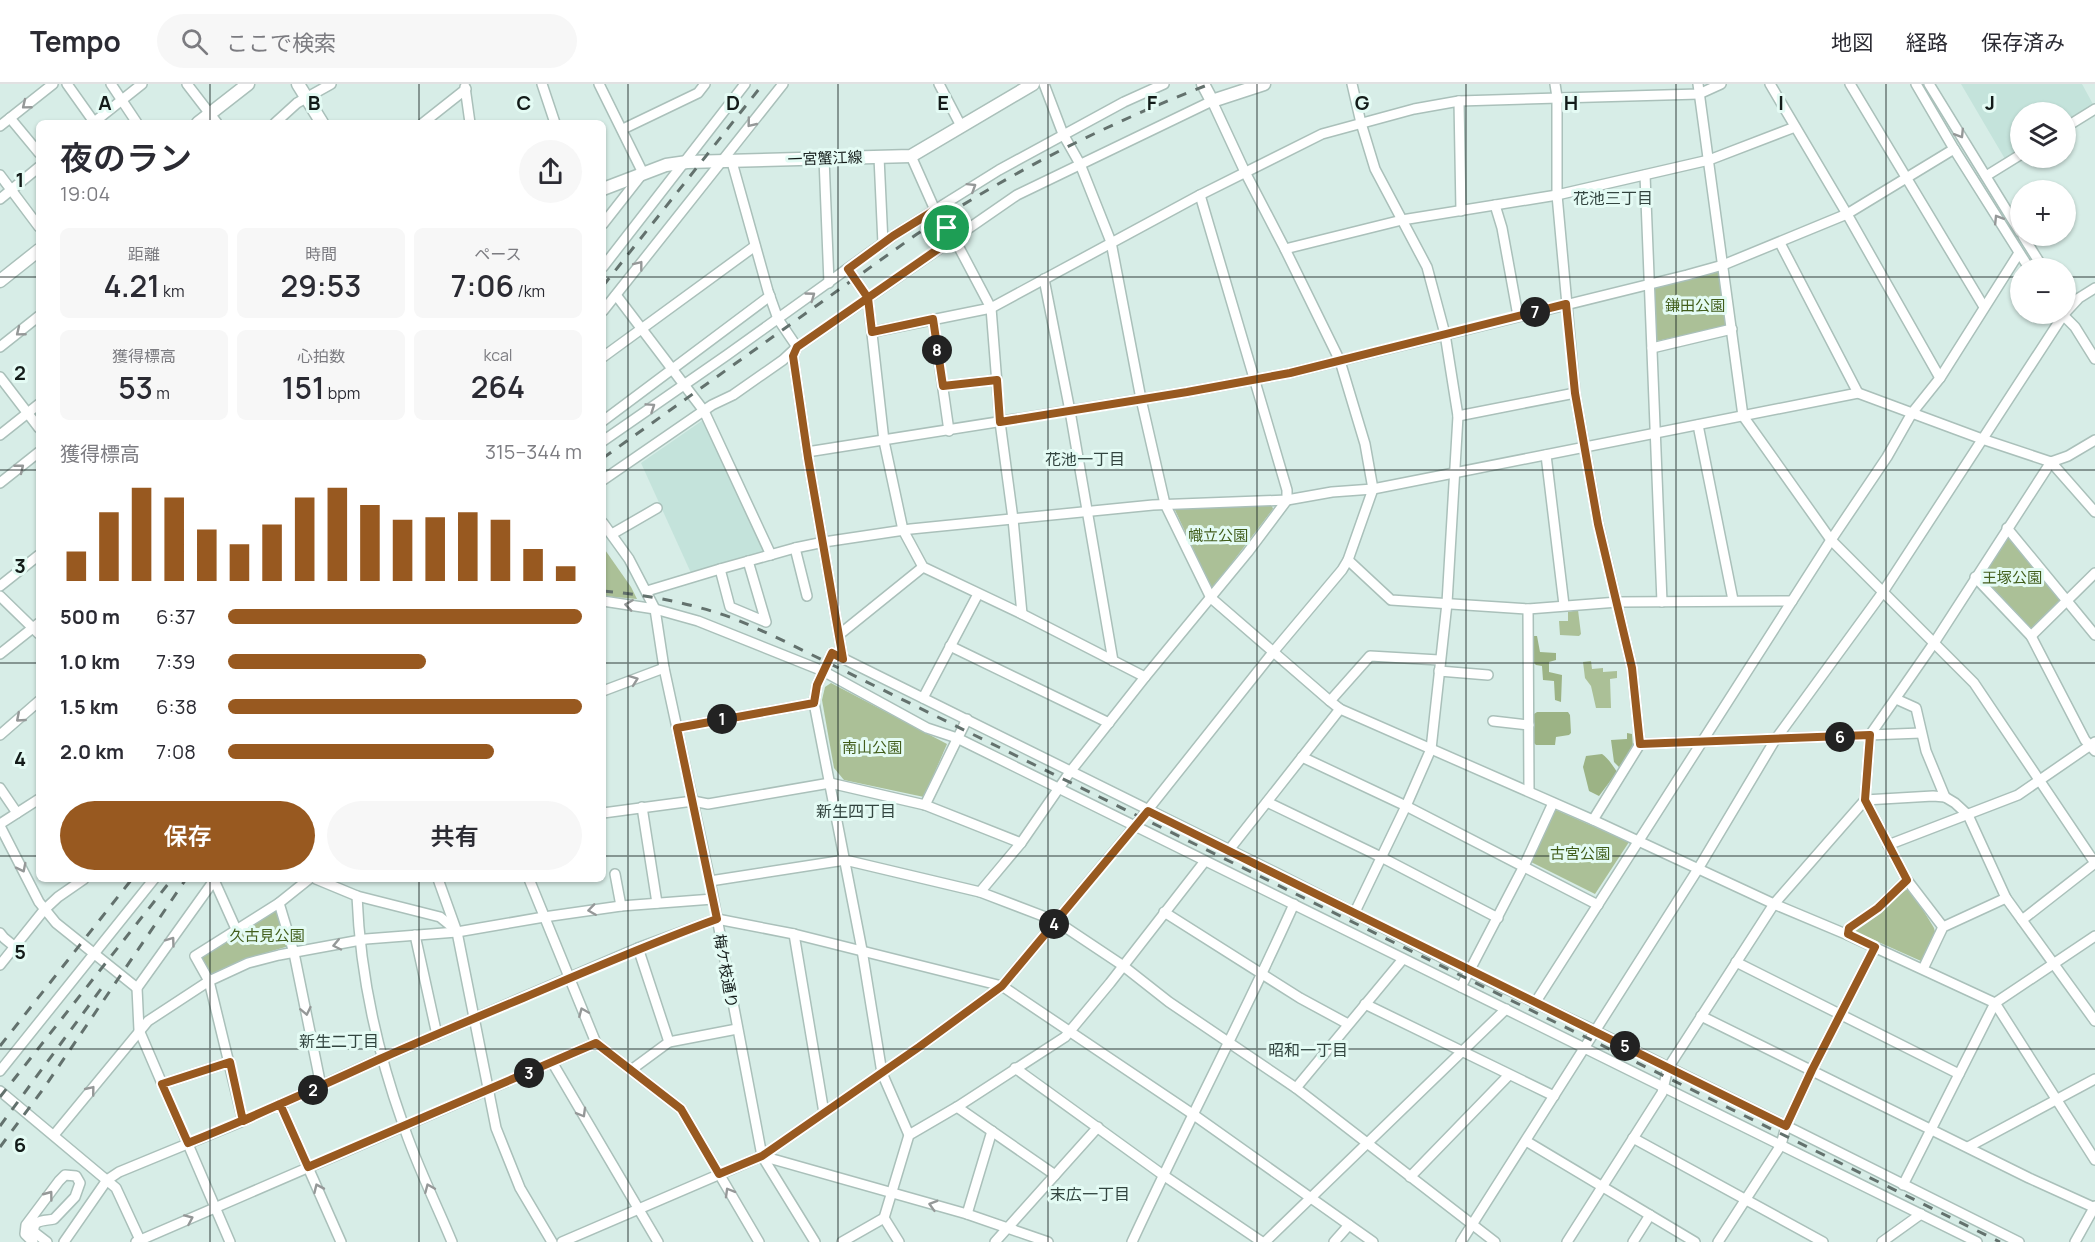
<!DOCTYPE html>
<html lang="ja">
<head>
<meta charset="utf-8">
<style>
  body { margin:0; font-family:Manrope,"Noto Sans JP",sans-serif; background:#f7f7f7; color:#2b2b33; height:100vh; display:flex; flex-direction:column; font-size:22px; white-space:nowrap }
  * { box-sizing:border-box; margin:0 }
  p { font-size:20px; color:#7c7c81 }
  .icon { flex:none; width:33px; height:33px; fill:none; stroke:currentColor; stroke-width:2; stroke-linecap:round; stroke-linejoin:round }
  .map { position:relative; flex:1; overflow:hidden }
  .panel { position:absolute; left:36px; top:36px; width:570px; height:762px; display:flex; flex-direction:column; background:#fff; border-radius:9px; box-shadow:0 2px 4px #0004 }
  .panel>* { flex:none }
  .tools { position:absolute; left:2010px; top:18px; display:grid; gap:12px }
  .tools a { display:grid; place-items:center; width:66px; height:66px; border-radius:50%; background:#fff; box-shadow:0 2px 4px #0004; font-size:30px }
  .pin { position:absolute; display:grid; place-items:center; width:51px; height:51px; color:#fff; margin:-26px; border:3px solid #fff; border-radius:50%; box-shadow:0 2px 6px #0007 }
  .km { position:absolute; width:30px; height:30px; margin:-15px; border-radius:50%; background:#222; color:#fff; font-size:16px; line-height:30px; text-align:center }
  .round { display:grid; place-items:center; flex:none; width:63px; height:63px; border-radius:32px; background:#f7f7f7 }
  .overview { display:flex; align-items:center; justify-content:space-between; height:102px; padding:0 24px }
  h1 { font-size:33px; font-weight:600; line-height:45px }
  .stats { display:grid; grid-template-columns:repeat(3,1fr); gap:9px; height:102px; padding:6px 24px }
  .stats div { display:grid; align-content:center; border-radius:9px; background:#f7f7f7; text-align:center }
  .stats b { font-size:30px; font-weight:600 }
  .stats small { font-size:16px; font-weight:400 }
  .stats p { font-size:16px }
  .chart { height:168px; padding:12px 24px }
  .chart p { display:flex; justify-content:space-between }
  .chart svg { width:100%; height:108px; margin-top:6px; stroke:#985920; stroke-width:6 }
  .button { display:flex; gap:12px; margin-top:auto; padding:12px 24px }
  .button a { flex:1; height:69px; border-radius:36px; background:#985920; color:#fff; font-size:24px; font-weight:600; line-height:69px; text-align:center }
  .button a+a { background:#f7f7f7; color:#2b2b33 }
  ul { padding:0 24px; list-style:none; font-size:20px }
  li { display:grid; grid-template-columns:96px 72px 1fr; align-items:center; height:45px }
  li i { height:15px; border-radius:8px; background:#985920 }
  header { display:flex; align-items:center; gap:36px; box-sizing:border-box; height:84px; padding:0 30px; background:#fff; border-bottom:2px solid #e1e1e2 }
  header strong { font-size:28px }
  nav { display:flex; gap:33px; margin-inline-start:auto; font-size:21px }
  .search { width:420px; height:54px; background:#f7f7f7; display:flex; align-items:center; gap:15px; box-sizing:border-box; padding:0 21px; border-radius:33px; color:#7c7c81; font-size:22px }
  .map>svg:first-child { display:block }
  .built { fill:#c4e3db }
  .green { fill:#abc097 }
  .forest { fill:#9cb385 }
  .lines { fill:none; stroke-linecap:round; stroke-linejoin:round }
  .minor-casing { stroke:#aac0ba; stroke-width:12 }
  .major-casing { stroke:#aac0ba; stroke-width:15 }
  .minor { stroke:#fff; stroke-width:9 }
  .major { stroke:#fff; stroke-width:12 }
  .rail { stroke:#63716d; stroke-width:3; stroke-dasharray:10 10; stroke-linecap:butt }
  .oneway { stroke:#959898 }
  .route-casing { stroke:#fff; stroke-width:12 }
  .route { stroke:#985920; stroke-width:8 }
  .grid { fill:none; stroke:#131b19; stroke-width:1.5; stroke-opacity:0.55 }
  .labels { text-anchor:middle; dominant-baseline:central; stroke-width:6; stroke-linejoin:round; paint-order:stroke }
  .street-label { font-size:15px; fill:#131b19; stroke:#e4fbf4 }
  .park-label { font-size:15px; fill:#425e1c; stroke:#e4fbf4 }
  .neighbourhood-label { font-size:16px; fill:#334540; stroke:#e4fbf4 }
  .grid-label { font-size:20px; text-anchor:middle; font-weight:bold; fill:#131b19; stroke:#e4fbf4; stroke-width:6; stroke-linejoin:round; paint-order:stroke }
</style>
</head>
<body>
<header>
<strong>Tempo</strong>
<div class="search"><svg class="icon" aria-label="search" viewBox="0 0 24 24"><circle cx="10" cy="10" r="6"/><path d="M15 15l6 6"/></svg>ここで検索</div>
<nav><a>地図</a><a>経路</a><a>保存済み</a></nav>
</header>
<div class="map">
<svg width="2095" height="1158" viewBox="0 0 2095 1158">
  <rect width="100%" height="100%" fill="#d7ede7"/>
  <g class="built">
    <path d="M1961 0H2082L2094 22 2066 39V28H2020V66L2005 75Z"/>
    <path d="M703 336 765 467 691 489 641 379Z"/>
  </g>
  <g class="green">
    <path d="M1720 186 1726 242 1657 257 1653 204Z"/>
    <path d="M1267 421 1272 422 1273 425 1212 505 1174 424Z"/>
    <path d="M2008 449 2064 516 2030 548 1978 493Z"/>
    <path d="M603 463 631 503 637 515 603 512Z"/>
    <path d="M1578 526 1581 550 1579 552 1560 551 1559 537H1568V528Z"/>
    <path d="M1591 577 1592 585 1603 584V588L1617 587V594L1610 595 1611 624H1596L1591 602 1585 594 1583 578Z"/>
    <path d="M831 599 947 660 924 713 844 696 834 684 822 616 825 603Z"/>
    <path d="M1554 725 1629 758 1595 810 1529 777Z"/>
    <path d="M1906 806H1911L1934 844 1935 848 1921 877 1856 848 1855 844Z"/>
    <path d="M277 825 289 862 245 875 209 892 199 873Z"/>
  </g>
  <g class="forest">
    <path d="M1533 552H1537L1540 568 1556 569V576L1549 578V588L1562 591 1561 618 1555 616 1554 597 1543 596 1542 582 1536 581 1533 578Z"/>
    <path d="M1537 628H1568L1570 631 1571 649 1569 651 1556 653 1555 661H1536L1534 659V630Z"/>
    <path d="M1627 649 1632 650 1633 663 1619 683 1614 678 1611 656 1627 655Z"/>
    <path d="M1602 670C1608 674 1613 682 1617 688L1599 712 1589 707 1583 683 1586 672Z"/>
  </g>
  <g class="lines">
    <g class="minor-casing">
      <g id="minor">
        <path d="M67 0 94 38"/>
        <path d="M111 0 137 39"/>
        <path d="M187 0 217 39"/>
        <path d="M542 0 555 39"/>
        <path d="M599 0 643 89 603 140"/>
        <path d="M939 0 961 42"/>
        <path d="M1044 0 1063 50 1080 80 1111 158 1141 315 1165 420 1211 514 1330 617 1340 625 1593 736 1774 820 1848 851 1995 919 2095 852"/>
        <path d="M1352 0 1361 39 1375 85 1427 183 1445 250 1458 332 1447 519 1431 665 1406 722 1354 830"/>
        <path d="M1555 0 1557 13V111L1575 309 1598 439 1632 584 1640 660 1593 736"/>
        <path d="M1698 0 1743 332 1831 456 1974 599 2095 779"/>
        <path d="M1770 0 1847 130 1940 294"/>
        <path d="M1850 0 1984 223"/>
        <path d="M1916 0 1954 65 2029 184"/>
        <path d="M1929 0 2020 148"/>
        <path d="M465 3 470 39"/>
        <path d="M1459 17 1461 127"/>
        <path d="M10 34 39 69"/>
        <path d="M93 39 142 0"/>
        <path d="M275 39 297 19 331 0"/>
        <path d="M423 39 466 5"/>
        <path d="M0 42 53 0"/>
        <path d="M2066 43 2095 25"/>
        <path d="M623 45 698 9 705 0"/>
        <path d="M911 72 935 126 954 154 991 224 1000 338 1013 435 1022 530"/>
        <path d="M879 73 883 160"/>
        <path d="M824 74 829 199"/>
        <path d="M732 78 768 207 778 235 797 263 793 272 808 374 843 575"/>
        <path d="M0 91 39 143"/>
        <path d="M1645 91 1662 518"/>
        <path d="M1986 92 2020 71"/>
        <path d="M0 115 39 83"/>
        <path d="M1495 121 1502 144 1518 232"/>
        <path d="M2023 152 2043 184"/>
        <path d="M1780 159 1858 309"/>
        <path d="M1285 165 1402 136 1557 111 1709 76 1795 43"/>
        <path d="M603 183 745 0"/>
        <path d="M848 185 868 214 884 357 903 446 923 483 1022 530 1145 593"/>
        <path d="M1044 195 1070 327 1113 577"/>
        <path d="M616 211 704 327 771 471"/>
        <path d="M603 227 783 0"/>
        <path d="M2066 228 2079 214 2095 204"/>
        <path d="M2062 230 2075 243 2095 275"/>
        <path d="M933 235 949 347"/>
        <path d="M872 248 991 224 1200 111 1322 50 1414 25 1459 17 1699 10 1721 0"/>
        <path d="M0 263 39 232"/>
        <path d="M1652 264 1732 245"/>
        <path d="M603 273 755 162"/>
        <path d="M0 293 39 344"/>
        <path d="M943 302 997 296"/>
        <path d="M1458 332 1575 309"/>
        <path d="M603 337 770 212"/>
        <path d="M1698 341 1733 516"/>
        <path d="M0 351 39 320"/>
        <path d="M603 357 727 271 893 152 999 86 1124 18 1164 0"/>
        <path d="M807 368 1187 308 1290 289 1687 191 1723 181 1847 130 1954 65"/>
        <path d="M1546 371 1564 521"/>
        <path d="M0 399 39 368"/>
        <path d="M603 439 629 475 655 525 664 584 710 797 762 1072 815 1158"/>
        <path d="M2007 444 2095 551"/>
        <path d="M612 450 657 424"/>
        <path d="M795 464 807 512"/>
        <path d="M1348 476 1391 516 1528 525 1618 518 1792 517"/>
        <path d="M720 485 730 523 766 538 748 477"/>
        <path d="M1975 493 2031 552 2085 656 2095 667"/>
        <path d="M0 502 39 471"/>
        <path d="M647 507 720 485 795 464 824 458 911 445 1153 421 1287 416 1332 408 1373 405 1858 309 1982 355 2051 378 2068 372 2095 356"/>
        <path d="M0 512 39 550"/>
        <path d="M603 517 655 525 698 537 823 587 927 644 957 654 1977 1158"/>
        <path d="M1528 525 1529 707"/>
        <path d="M840 550 923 483"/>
        <path d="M2031 552 2095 489"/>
        <path d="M950 562 1109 639"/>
        <path d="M0 570 39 539"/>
        <path d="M1439 587 1488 591"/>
        <path d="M603 607 664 584"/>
        <path d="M923 614 978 510"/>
        <path d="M1896 615 1916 624 1926 667 1945 713"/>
        <path d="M1330 617 1370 572 1439 576"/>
        <path d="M1493 637 1529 641"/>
        <path d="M677 644 814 619"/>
        <path d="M0 651 39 617"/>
        <path d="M1640 660 1921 649"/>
        <path d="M1302 673 1406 722 1598 821"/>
        <path d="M0 704 17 729"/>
        <path d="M1267 718 1381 773 1498 834"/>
        <path d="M925 721 967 635"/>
        <path d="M642 723 657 819"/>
        <path d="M603 729 693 717 708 720 830 699 925 721 1021 759"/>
        <path d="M0 740 39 715"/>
        <path d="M0 742 39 818 56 839 137 904"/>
        <path d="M1888 761 2018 711 2095 658"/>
        <path d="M1229 766 1340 625"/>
        <path d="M615 790 621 822"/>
        <path d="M215 795 137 904 139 946 230 1158"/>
        <path d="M316 795 357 812 440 833 456 846"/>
        <path d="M438 795 457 848 496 1044 520 1104 552 1158"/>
        <path d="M529 795 596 959 681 1025 759 1158"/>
        <path d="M214 796 236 845"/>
        <path d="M710 797 845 776 980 808 1056 837 1122 881 1169 918 1296 1004 1495 1158"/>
        <path d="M980 808 1021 759 1070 688 1145 593 1248 468 1287 416V406L1200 111"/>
        <path d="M357 812C360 889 377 967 403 1040 416 1080 436 1119 452 1158"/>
        <path d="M279 819 294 869 321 1002"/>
        <path d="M1164 828 1300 914 1348 940"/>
        <path d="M2022 836 2095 779"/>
        <path d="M1943 843 1907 796 1865 716 1933 712 1945 713 1955 719 1968 731 2006 814 2095 937"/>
        <path d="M0 849 4 854 15 863"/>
        <path d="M794 850 824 1029"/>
        <path d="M415 851 437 951"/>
        <path d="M1848 851 1849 844 1878 824 1907 796"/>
        <path d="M1736 878 1959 990"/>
        <path d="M0 881 44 826 58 813 84 795"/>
        <path d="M1923 885 1943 843 2006 814"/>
        <path d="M1461 903 1524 782 1553 719"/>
        <path d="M1535 919 1831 456 1887 373 1912 329 1940 294 2019 169"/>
        <path d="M1365 920 1554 1012"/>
        <path d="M1701 932 2029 1094 2093 1123"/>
        <path d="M669 958 737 945"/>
        <path d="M552 978 658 1158"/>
        <path d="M1015 984 1163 1091 1262 1158"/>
        <path d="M631 986 669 958 638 864"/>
        <path d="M0 987 154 795"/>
        <path d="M162 1000 230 978"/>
        <path d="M1296 1004 1403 875"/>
        <path d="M0 1007 116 1104 141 1158"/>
        <path d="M280 1020 341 1158"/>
        <path d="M957 1023 1055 1091"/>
        <path d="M243 1037 209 897 195 872 279 819 309 795"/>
        <path d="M54 1051 148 937 209 897 248 879 279 871 366 855 457 848 544 833 621 822 713 815"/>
        <path d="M909 1051 882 989 862 866 814 619 817 601 832 569 1278 790 1470 888 1596 947 2019 1158"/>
        <path d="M1633 1054 1823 1158"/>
        <path d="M1526 1057 1695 1158"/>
        <path d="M1968 1063 2095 995"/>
        <path d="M762 1072 967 1130 1048 1158"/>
        <path d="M1410 1093 1509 991"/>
        <path d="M1903 1101 1995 919 2095 1076"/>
        <path d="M967 1130 992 1047"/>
        <path d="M33 1158 25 1150 26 1141 59 1097 65 1091 76 1092 80 1099 75 1113 54 1135C45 1137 32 1135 34 1148L47 1158"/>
        <path d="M64 1158 107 1096 119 1088 243 1037 382 974 638 864 717 835 794 850 1002 902 1194 1031 1373 1158"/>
        <path d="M136 1158 596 959"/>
        <path d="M562 1158 762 1072 919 963 1002 902 1135 742 1274 567 1342 486 1348 476 1373 405 1365 360 1340 277 1285 165 1245 88 1212 17 1017 111 797 263 783 276 733 311 712 321 603 396"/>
        <path d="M842 1158 884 1134"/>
        <path d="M899 1158 884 1134 909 1051 957 1023 1065 953 1110 899 1205 777"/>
        <path d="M995 1158 1098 1043"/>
        <path d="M1132 1158C1184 1045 1243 934 1294 820"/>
        <path d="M1265 1158 1506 925"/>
        <path d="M1334 1158 1349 1141"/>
        <path d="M1461 1158 1698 785 1775 656 1883 508 2064 230"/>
        <path d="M1567 1158 1662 1009 1668 984 1774 820 1865 716 1870 651 1934 559 2051 378 2095 428"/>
        <path d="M1633 1158 1650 1131"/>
        <path d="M1718 1158 1781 1061 1786 1042 1812 986 1875 863"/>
        <path d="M1882 1158 1921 1130"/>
        <path d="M2075 1158 2095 1122"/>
      </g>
    </g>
    <g class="major-casing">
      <g id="major">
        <path d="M298 0 322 39"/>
        <path d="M1203 0 1212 17 1264 0"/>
        <path d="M198 39 248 0"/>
        <path d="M603 105 666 81 687 78 911 72 1033 0"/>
        <path d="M0 197 39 166"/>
      </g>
    </g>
    <use href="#minor" class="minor"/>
    <use href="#major" class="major"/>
    <g class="rail">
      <path d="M603 202 763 0"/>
      <path d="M603 374 917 150C1009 89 1106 40 1210 0"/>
      <path d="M603 507C648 511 692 519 735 535 752 542 769 550 786 558L2000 1158"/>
      <path d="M0 962 132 795"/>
      <path d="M0 1013 172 795"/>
      <path d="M0 1042 101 905"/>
      <path d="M0 1063 44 1004 186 795"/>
    </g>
  </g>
  <defs><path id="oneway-chevron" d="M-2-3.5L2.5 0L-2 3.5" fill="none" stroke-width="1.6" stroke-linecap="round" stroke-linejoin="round" transform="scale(1.5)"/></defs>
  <g class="oneway">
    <use href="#oneway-chevron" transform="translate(26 21) rotate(141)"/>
    <use href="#oneway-chevron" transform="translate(751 39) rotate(129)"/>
    <use href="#oneway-chevron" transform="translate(1960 50) rotate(58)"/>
    <use href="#oneway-chevron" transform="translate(972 103) rotate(-32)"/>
    <use href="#oneway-chevron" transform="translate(1998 135) rotate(-122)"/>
    <use href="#oneway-chevron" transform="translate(639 181) rotate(-52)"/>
    <use href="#oneway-chevron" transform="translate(811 212) rotate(-36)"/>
    <use href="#oneway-chevron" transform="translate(20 248) rotate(141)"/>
    <use href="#oneway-chevron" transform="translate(651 323) rotate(-34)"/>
    <use href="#oneway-chevron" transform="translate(20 384) rotate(-39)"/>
    <use href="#oneway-chevron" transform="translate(629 521) rotate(-172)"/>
    <use href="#oneway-chevron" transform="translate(634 596) rotate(-20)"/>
    <use href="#oneway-chevron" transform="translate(20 634) rotate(139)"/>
    <use href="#oneway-chevron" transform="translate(22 784) rotate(63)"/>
    <use href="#oneway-chevron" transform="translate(592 826) rotate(172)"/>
    <use href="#oneway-chevron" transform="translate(171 857) rotate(-54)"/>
    <use href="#oneway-chevron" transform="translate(337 861) rotate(168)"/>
    <use href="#oneway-chevron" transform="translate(306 927) rotate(78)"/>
    <use href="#oneway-chevron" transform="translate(583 928) rotate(-113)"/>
    <use href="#oneway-chevron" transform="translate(91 1006) rotate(-51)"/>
    <use href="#oneway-chevron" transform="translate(582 1029) rotate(60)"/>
    <use href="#oneway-chevron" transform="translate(318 1104) rotate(-114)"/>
    <use href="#oneway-chevron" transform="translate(429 1104) rotate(-113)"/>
    <use href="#oneway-chevron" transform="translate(729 1108) rotate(-120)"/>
    <use href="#oneway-chevron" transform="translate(49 1111) rotate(-53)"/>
    <use href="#oneway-chevron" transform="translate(933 1121) rotate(-164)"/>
    <use href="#oneway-chevron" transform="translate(189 1135) rotate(-24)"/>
  </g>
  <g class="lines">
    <g class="route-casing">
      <path id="route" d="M947 144 954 154 797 263 793 272 808 374 843 575 832 569 817 601 814 619 677 644 717 835C651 859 587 887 523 914 475 934 427 954 380 975 317 1004 253 1033 188 1059L162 1000 230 978 243 1037 280 1020 308 1083 596 959 681 1025 719 1090 762 1072 919 963 1002 902 1148 727 1786 1042 1812 986 1875 863 1848 850 1849 844 1878 824 1907 796 1865 716 1870 651 1640 660 1632 584 1598 440 1575 309 1566 220 1290 289 1187 308 1000 338 997 296 943 302 933 235 872 248 868 214 848 185 893 152 935 126 947 144"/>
    </g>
    <use href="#route" class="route"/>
  </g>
  <path class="grid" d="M210 0V39M419 0V39M628 0V1158M838 0V1158M1048 0V1158M1257 0V1158M1466 0V1158M1676 0V1158M1886 0V1158M0 193H39M603 193H2020M2066 193H2095M0 386H39M603 386H2095M0 579H39M603 579H2095M0 772H39M603 772H2095M210 795V1158M419 795V1158M0 965H2095"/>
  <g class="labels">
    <g class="street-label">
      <text transform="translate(825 74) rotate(-2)">一宮蟹江線</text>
      <text transform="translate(726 887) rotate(80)">梅ケ枝通り</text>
    </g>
    <g class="park-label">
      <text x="1695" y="221">鎌田公園</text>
      <text x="1218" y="451">幟立公園</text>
      <text x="2012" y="493">王塚公園</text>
      <text x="872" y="663">南山公園</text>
      <text x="1580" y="769">古宮公園</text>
      <text x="267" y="851">久古見公園</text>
    </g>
    <g class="neighbourhood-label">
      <text x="1613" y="114">花池三丁目</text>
      <text x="1085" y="375">花池一丁目</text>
      <text x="856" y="727">新生四丁目</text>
      <text x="339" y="957">新生二丁目</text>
      <text x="1308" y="966">昭和一丁目</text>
      <text x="1090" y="1110">末広一丁目</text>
    </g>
  </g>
  <g class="grid-label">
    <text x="105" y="26">A</text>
    <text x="314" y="26">B</text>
    <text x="524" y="26">C</text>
    <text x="733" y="26">D</text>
    <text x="943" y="26">E</text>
    <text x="1152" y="26">F</text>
    <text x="1362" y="26">G</text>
    <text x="1571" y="26">H</text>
    <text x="1781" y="26">I</text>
    <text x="1990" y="26">J</text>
    <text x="20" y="103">1</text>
    <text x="20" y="296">2</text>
    <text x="20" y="489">3</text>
    <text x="20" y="682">4</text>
    <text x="20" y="875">5</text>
    <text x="20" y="1068">6</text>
  </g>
</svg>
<div class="tools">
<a><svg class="icon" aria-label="layers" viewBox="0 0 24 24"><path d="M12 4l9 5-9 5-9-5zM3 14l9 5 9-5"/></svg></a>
<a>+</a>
<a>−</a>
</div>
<div class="pin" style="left:947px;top:144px;background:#1e9e55"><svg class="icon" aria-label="arrive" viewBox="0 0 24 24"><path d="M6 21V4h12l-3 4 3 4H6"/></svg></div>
<b class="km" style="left:722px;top:635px">1</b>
<b class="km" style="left:313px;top:1006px">2</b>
<b class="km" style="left:529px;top:989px">3</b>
<b class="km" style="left:1054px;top:840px">4</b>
<b class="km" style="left:1625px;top:962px">5</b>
<b class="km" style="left:1840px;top:653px">6</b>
<b class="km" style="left:1535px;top:228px">7</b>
<b class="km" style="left:937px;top:266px">8</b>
<section class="panel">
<div class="overview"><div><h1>夜のラン</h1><p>19:04</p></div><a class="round"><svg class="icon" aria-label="share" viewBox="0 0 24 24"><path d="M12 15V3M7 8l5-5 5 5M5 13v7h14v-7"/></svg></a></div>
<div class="stats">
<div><p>距離</p><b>4.21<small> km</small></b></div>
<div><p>時間</p><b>29:53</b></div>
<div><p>ペース</p><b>7:06<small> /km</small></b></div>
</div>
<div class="stats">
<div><p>獲得標高</p><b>53<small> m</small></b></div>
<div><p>心拍数</p><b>151<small> bpm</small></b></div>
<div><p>kcal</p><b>264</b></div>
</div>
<div class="chart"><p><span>獲得標高</span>315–344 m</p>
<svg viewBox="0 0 160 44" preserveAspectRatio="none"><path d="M5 44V32M15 44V16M25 44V6M35 44V10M45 44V23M55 44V29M65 44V21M75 44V10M85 44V6M95 44V13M105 44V19M115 44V18M125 44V16M135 44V19M145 44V31M155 44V38"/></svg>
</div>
<ul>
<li><b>500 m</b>6:37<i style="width:100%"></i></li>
<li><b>1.0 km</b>7:39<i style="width:56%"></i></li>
<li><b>1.5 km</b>6:38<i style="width:100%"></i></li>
<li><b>2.0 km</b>7:08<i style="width:75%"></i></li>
</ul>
<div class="button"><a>保存</a><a>共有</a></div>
</section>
</div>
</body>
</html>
